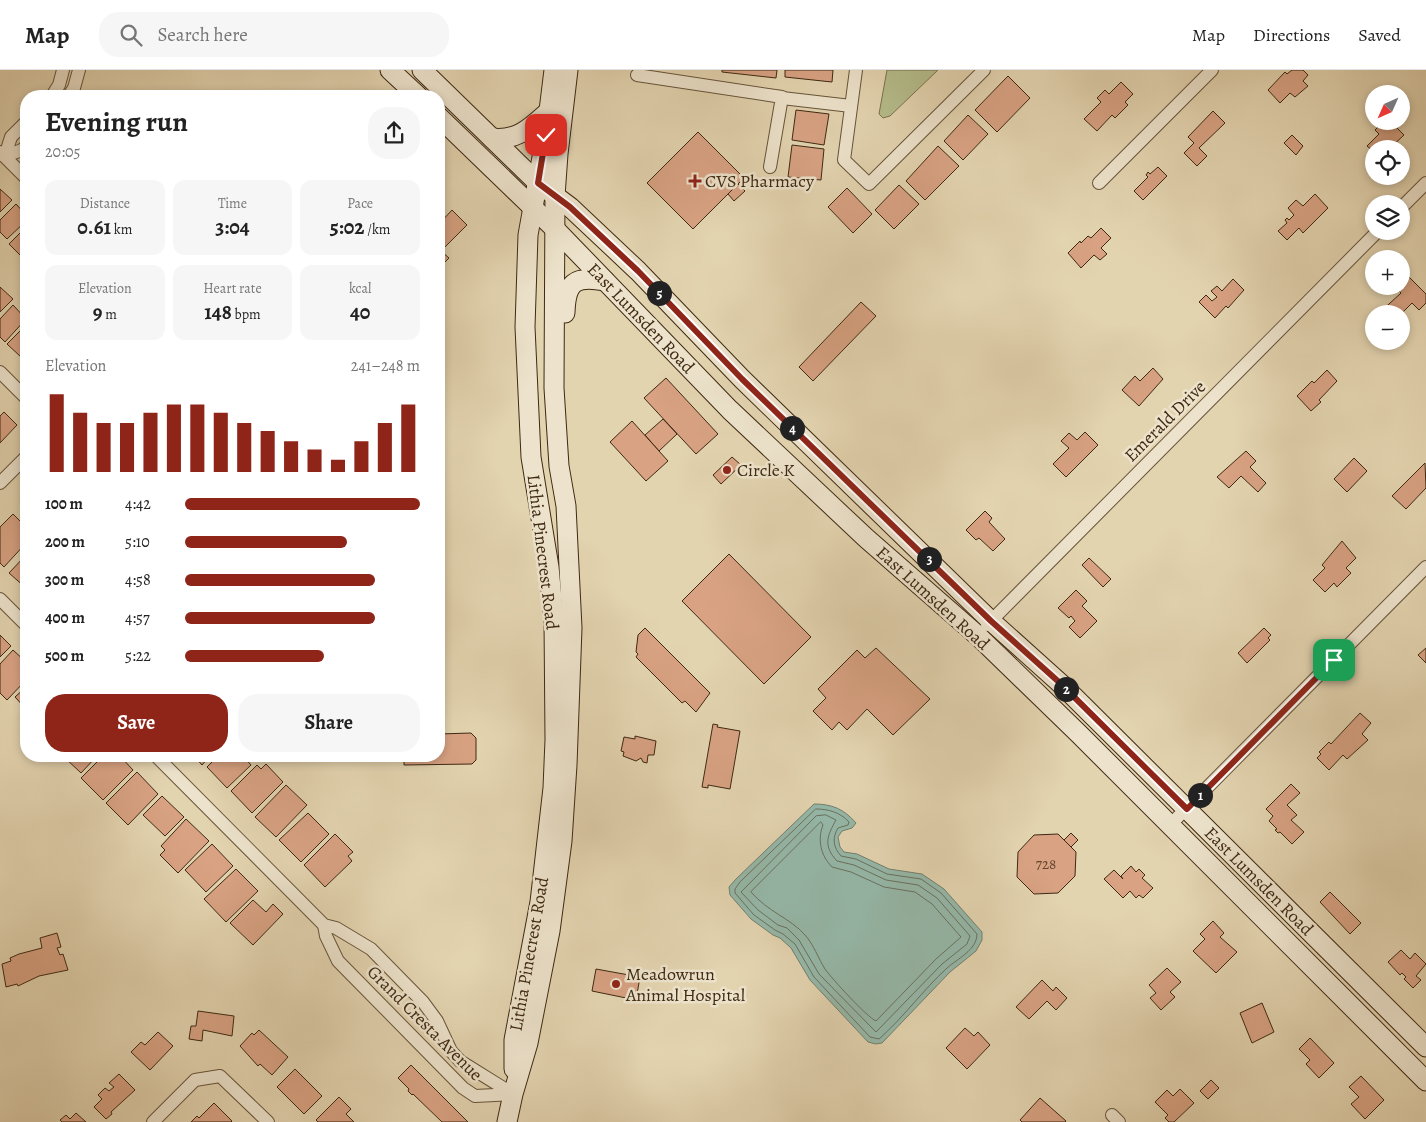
<!DOCTYPE html>
<html lang="en">
<head>
<meta charset="utf-8">
<style>
  body { margin:0; font-family:Alegreya,serif; background:#f6f6f6; color:#222; height:100vh; display:flex; flex-direction:column; font-size:19px; white-space:nowrap }
  * { box-sizing:border-box; margin:0 }
  p { font-size:16px; color:#767676 }
  .icon { flex:none; width:28px; height:28px; fill:none; stroke:currentColor; stroke-width:2; stroke-linecap:round; stroke-linejoin:round }
  .map { position:relative; flex:1; overflow:hidden }
  .drawer { position:absolute; left:20px; top:20px; width:425px; height:672px; display:flex; flex-direction:column; background:#fff; border-radius:20px; box-shadow:0 2px 8px #0003 }
  .drawer>* { flex:none }
  .needle { width:32px; rotate:225deg }
  .buttons { position:absolute; left:1365px; top:15px; display:grid; gap:10px }
  .buttons a { display:grid; place-items:center; width:45px; height:45px; border-radius:50%; background:#fff; box-shadow:0 2px 8px #0003; font-size:25px }
  .pin { position:absolute; display:grid; place-items:center; width:42px; height:42px; color:#fff; margin:-21px; border-radius:10px; box-shadow:0 2px 8px #0006 }
  .km { position:absolute; width:25px; height:25px; margin:-12px; border-radius:50%; background:#222; color:#fff; font-size:14px; line-height:25px; text-align:center }
  .round { display:grid; place-items:center; flex:none; width:52px; height:52px; border-radius:20px; background:#f6f6f6 }
  .head { display:flex; align-items:center; justify-content:space-between; height:85px; padding:0 25px }
  h1 { font-size:28px; font-weight:600; line-height:38px }
  .stats { display:grid; grid-template-columns:repeat(3,1fr); gap:8px; height:85px; padding:5px 25px }
  .stats div { display:grid; align-content:center; border-radius:12px; background:#f6f6f6; text-align:center }
  .stats b { font-size:21px; font-weight:600 }
  .stats small { font-size:14px; font-weight:400 }
  .stats p { font-size:14px }
  .chart { height:140px; padding:10px 25px }
  .chart p { display:flex; justify-content:space-between }
  .chart svg { width:100%; height:90px; margin-top:5px; stroke:#8f2418; stroke-width:6 }
  .button { display:flex; gap:10px; margin-top:auto; padding:10px 25px }
  .button a { flex:1; height:58px; border-radius:20px; background:#8f2418; color:#fff; font-size:20px; font-weight:600; line-height:58px; text-align:center }
  .button a+a { background:#f6f6f6; color:#222 }
  ul { padding:0 25px; list-style:none; font-size:16px }
  li { display:grid; grid-template-columns:80px 60px 1fr; align-items:center; height:38px }
  li i { height:12px; border-radius:6px; background:#8f2418 }
  header { display:flex; align-items:center; gap:30px; box-sizing:border-box; height:70px; padding:0 25px; background:#fff; border-bottom:1px solid #e0e0e0 }
  header strong { font-size:24px }
  nav { display:flex; gap:28px; margin-inline-start:auto; font-size:18px }
  .search { width:350px; height:45px; background:#f6f6f6; display:flex; align-items:center; gap:12px; box-sizing:border-box; padding:0 18px; border-radius:20px; color:#767676; font-size:19px }
  .map>svg:first-child { display:block }
  .green { fill:#b5bc8b; stroke:#7a724e }
  .water { fill:#95b8a9; stroke:#727f6d }
  .lines { fill:none; stroke-linecap:round; stroke-linejoin:round }
  .shore { stroke:#6a705e; stroke-width:1 }
  .building { fill:#d8a283; stroke:#3e2912 }
  .street-casing { stroke:#67543a; stroke-width:14 }
  .secondary-casing { stroke:#3e2912; stroke-width:21 }
  .street { stroke:#ede3cc; stroke-width:12 }
  .secondary { stroke:#ede3cc; stroke-width:19 }
  .route-casing { stroke:#fff; stroke-width:10 }
  .route { stroke:#8f2418; stroke-width:6 }
  .poi-dot { fill:#8f2418; stroke:#ede3cc; stroke-width:2 }
  .labels { text-anchor:middle; dominant-baseline:central; stroke-width:5; stroke-linejoin:round; paint-order:stroke }
  .number-label { font-size:15px; fill:#64472e }
  .poi-label { font-size:18px; fill:#3e2912; stroke:#ede3cc; text-anchor:start }
  .street-label { font-size:18px; fill:#3e2912; stroke:#ede3cc }
</style>
</head>
<body>
<header>
<strong>Map</strong>
<div class="search"><svg class="icon" aria-label="search" viewBox="0 0 24 24"><circle cx="10" cy="10" r="6"/><path d="M15 15l6 6"/></svg>Search here</div>
<nav><a>Map</a><a>Directions</a><a>Saved</a></nav>
</header>
<div class="map">
<svg width="1426" height="1052" viewBox="0 0 1426 1052">
  <rect width="100%" height="100%" fill="#e3d4b0"/>
  <filter id="stains"><feTurbulence type="fractalNoise" baseFrequency=".004" numOctaves="4"/><feColorMatrix values="0 0 0 0 .2 0 0 0 0 .09 0 0 0 0 .02 0 0 0 .5 -.17"/></filter>
  <radialGradient id="worn" r=".72"><stop offset=".6" stop-color="#630" stop-opacity="0"/><stop offset="1" stop-color="#630" stop-opacity=".3"/></radialGradient>
  <path class="green" d="M887 0H938L890 46 883 48 879 44Z"/>
  <path class="water" d="M814 734C832 734 844 739 856 753L852 758 842 761 838 767 840 777 844 782 857 784 889 799 922 804 944 819 982 862V870L976 881 950 902 882 973 876 974 868 972 810 910 791 878 780 868 773 865 751 849 730 825 729 817 736 809Z"/>
  <g class="lines">
    <g class="shore">
      <path d="M816 739C828 739 840 742 849 752L848 755 838 758C832 768 833 777 841 786L856 789 887 804 921 809 941 823 977 864C977 880 957 889 947 898 923 920 903 948 879 969L870 967 814 907 795 874 783 864 775 860 754 845 735 823V819L740 812Z"/>
      <path d="M826 745 836 750C827 766 823 776 837 791L854 795 886 810 918 815 937 828 970 866 967 874 942 894 876 962 819 904 799 870 787 858 778 855 758 840 741 822 816 746Z"/>
      <path d="M821 752 823 755C817 770 821 786 832 797L851 802 884 817 915 822 932 834 961 867 936 889 876 951C867 947 832 909 825 899 818 888 814 875 805 865 790 848 768 842 751 822Z"/>
    </g>
  </g>
  <g class="building">
    <path d="M722 0H777L776 8 722 2Z"/>
    <path d="M785 0H833L832 12 785 7Z"/>
    <path d="M1292 0H1303L1308 5 1303 11 1308 16 1295 27 1290 23 1280 33 1268 20 1285 2 1287 4Z"/>
    <path d="M1008 6 1030 28 997 62 975 40Z"/>
    <path d="M1121 12 1133 24 1125 32 1128 35 1115 48 1112 45 1097 61 1084 49 1101 32 1097 28 1105 20 1109 24Z"/>
    <path d="M796 40 829 44 824 75 792 70Z"/>
    <path d="M1213 41 1225 53 1199 78 1207 86 1197 96 1184 83 1194 73 1188 67Z"/>
    <path d="M968 45 988 64 963 90 944 71Z"/>
    <path d="M1384 51H1390L1404 65 1389 79H1374V82L1367 76 1379 64 1375 60Z"/>
    <path d="M698 62 744 108 693 159 647 113Z"/>
    <path d="M1292 65 1303 76 1296 85 1284 73Z"/>
    <path d="M792 75 824 79 821 110 788 107Z"/>
    <path d="M938 76 959 96 925 130 906 111Z"/>
    <path d="M1158 97 1167 106 1143 130 1134 121 1148 107 1146 105 1148 102 1150 104Z"/>
    <path d="M738 114 745 121 734 131 728 124Z"/>
    <path d="M899 115 919 134 894 159 875 140Z"/>
    <path d="M847 118 872 144 853 163 828 137Z"/>
    <path d="M0 119 12 130 0 142Z"/>
    <path d="M1315 124 1328 138 1303 163 1299 158 1287 170 1278 161 1287 153 1285 150 1287 148 1289 150 1294 145 1288 138 1296 130 1303 136Z"/>
    <path d="M16 134 26 145V151L7 169 0 162V150Z"/>
    <path d="M452 140 467 155 445 177 439 170V154Z"/>
    <path d="M26 157V183L22 187 9 174Z"/>
    <path d="M1101 158 1111 168 1101 178 1107 184 1100 190 1094 185 1081 198 1068 183 1080 171 1081 173 1088 166 1091 168Z"/>
    <path d="M439 170 445 177 441 181 449 188 439 198Z"/>
    <path d="M1408 206 1426 224V233L1419 240 1412 233 1401 244H1378L1401 223 1396 218 1401 216V213Z"/>
    <path d="M1233 209 1244 220 1228 238 1226 236 1215 248 1199 232 1206 225 1212 231 1217 227 1211 221 1217 216 1222 221Z"/>
    <path d="M0 217 13 229 0 242Z"/>
    <path d="M861 232 876 246 813 311 799 297Z"/>
    <path d="M13 235 26 249 5 272 0 267V249Z"/>
    <path d="M26 255V281L21 287 7 274Z"/>
    <path d="M1153 298 1163 309 1139 336 1122 320 1135 306 1140 311Z"/>
    <path d="M1327 300 1337 311 1319 330 1321 332 1311 341 1297 326 1312 311 1314 313Z"/>
    <path d="M666 308 718 364 696 384 644 328Z"/>
    <path d="M4 342 17 355 0 373V346Z"/>
    <path d="M663 349 677 364 659 381 645 365Z"/>
    <path d="M632 351 668 391 646 411 610 372Z"/>
    <path d="M1085 362 1098 375 1066 407 1053 394 1069 378 1061 371 1069 363 1077 370Z"/>
    <path d="M1246 381 1256 391 1250 397 1266 413 1258 422 1241 406 1229 418 1217 407Z"/>
    <path d="M732 387 741 395 721 414 713 405Z"/>
    <path d="M1354 388 1367 401 1347 422 1334 409Z"/>
    <path d="M1425 393 1426 418 1406 439 1392 426Z"/>
    <path d="M985 441 992 448 989 452 1005 469 993 481 979 468 976 470 966 460Z"/>
    <path d="M13 444 26 457V473L4 497 0 493V457Z"/>
    <path d="M1342 471 1356 488 1346 498 1351 503 1337 517 1334 513 1325 522 1313 510 1325 498 1322 495Z"/>
    <path d="M729 484 811 567 764 614 682 531Z"/>
    <path d="M26 485V518L9 503Z"/>
    <path d="M1089 488 1111 509 1103 517 1082 495Z"/>
    <path d="M1076 520 1087 531 1082 536 1097 551 1080 568 1069 557 1075 551 1071 546 1069 548 1058 538Z"/>
    <path d="M645 558 710 623 696 642 685 631 682 633 636 587 638 584 636 582 638 565Z"/>
    <path d="M1264 558 1271 565 1268 568 1270 570 1247 593 1238 583Z"/>
    <path d="M0 565 11 576 0 587Z"/>
    <path d="M876 578 930 629 893 665 867 639 847 660 839 652 832 660 813 641 826 628 818 619 857 580 865 588Z"/>
    <path d="M1426 578V593L1418 585Z"/>
    <path d="M13 580 26 592V610L7 630 0 623V594Z"/>
    <path d="M26 617V639L15 627Z"/>
    <path d="M1360 643 1371 653 1362 664 1368 670 1347 689 1343 685 1329 700 1317 688 1321 684 1319 682 1329 672 1331 674Z"/>
    <path d="M713 654 718 655 717 657 740 661 730 719 708 715V718L702 717Z"/>
    <path d="M471 663 476 668V690L472 694 404 695V686H439V664Z"/>
    <path d="M635 666 656 671 654 685H648L647 693 643 692 641 688 636 691 623 686 624 682 621 681 624 667 635 669Z"/>
    <path d="M63 686H97L81 703Z"/>
    <path d="M103 686H120L133 700 103 730 81 708Z"/>
    <path d="M194 686H210L202 695Z"/>
    <path d="M218 686H243L251 695 227 718 207 697Z"/>
    <path d="M266 694 283 712 252 743 231 721 257 695 261 699Z"/>
    <path d="M137 702 158 724 128 755 106 733Z"/>
    <path d="M1291 714 1300 723 1287 735 1297 745 1291 750 1304 762 1292 774 1280 762 1278 763 1275 760 1277 759 1269 751 1273 746 1266 739Z"/>
    <path d="M286 715 307 735 276 767 255 747Z"/>
    <path d="M162 726 184 747 165 766 143 745Z"/>
    <path d="M308 743 329 764 301 792 279 770Z"/>
    <path d="M186 749 209 771 178 803 160 785 165 780 161 776Z"/>
    <path d="M1071 763 1078 770 1071 777 1064 770Z"/>
    <path d="M335 764 353 782 348 786 352 791 325 817 304 795Z"/>
    <path d="M1058 764 1076 782 1075 806 1058 823 1034 824 1017 807 1018 782 1034 765Z"/>
    <path d="M212 774 233 796 206 822 185 800Z"/>
    <path d="M1131 796 1136 802 1139 799 1145 805 1142 808 1153 818 1143 828 1139 825 1136 828 1130 821 1123 828 1104 809 1114 800 1123 809 1121 806Z"/>
    <path d="M236 799 258 821 226 852 204 829Z"/>
    <path d="M1330 822 1361 853 1350 864 1320 832Z"/>
    <path d="M253 830 266 842 273 834 283 844 253 875 230 853Z"/>
    <path d="M1213 851 1224 863 1220 867 1237 882 1216 903 1193 881 1205 869 1200 864Z"/>
    <path d="M57 863 61 877 57 878 60 885 63 884 68 900 39 906 18 916 17 914 6 917 2 894 11 891 10 888 19 884 42 878 40 868Z"/>
    <path d="M1401 880 1410 889 1415 883 1426 894 1416 906 1421 910 1413 918 1404 909 1406 907 1402 903 1400 905 1388 892Z"/>
    <path d="M1167 898 1181 912 1170 922 1175 927 1161 940 1150 928 1156 923 1149 915Z"/>
    <path d="M596 899 640 907 636 930 592 921Z"/>
    <path d="M1042 910 1053 921 1056 917 1067 928 1056 940 1047 931 1029 949 1016 937Z"/>
    <path d="M1262 933 1274 962 1252 973 1240 943Z"/>
    <path d="M198 941 234 946 232 966 203 960 202 971 189 969 191 956H196Z"/>
    <path d="M965 958 974 966 978 962 990 975 967 999 946 978Z"/>
    <path d="M259 960 288 987 272 1005 260 994 258 996 240 976 252 963 254 965Z"/>
    <path d="M158 962 173 976 150 1000 131 982 141 972 145 975Z"/>
    <path d="M1310 968 1334 993 1319 1008 1306 994 1310 990 1299 979Z"/>
    <path d="M411 995 468 1052H442L413 1024 412 1025 408 1021 409 1019 398 1008Z"/>
    <path d="M295 999 322 1026 304 1044 277 1017Z"/>
    <path d="M119 1004 135 1020 111 1042 112 1044 106 1049 94 1037 102 1029 98 1025 105 1018 109 1021 114 1017 109 1013Z"/>
    <path d="M1361 1006 1384 1030 1365 1049 1351 1034 1359 1027 1349 1017Z"/>
    <path d="M1211 1010 1219 1018 1208 1029 1200 1021Z"/>
    <path d="M1180 1019 1194 1033 1174 1052H1169L1165 1048 1168 1045 1155 1032 1167 1020 1173 1026Z"/>
    <path d="M339 1027 351 1039 346 1044 354 1052H318L316 1050Z"/>
    <path d="M1040 1028 1066 1051 1065 1052H1022L1020 1050Z"/>
    <path d="M214 1033 232 1051 231 1052H191L197 1046 199 1048Z"/>
    <path d="M76 1043 86 1052H62L60 1050 66 1045 70 1049Z"/>
  </g>
  <g class="lines">
    <g class="street-casing">
      <g id="street">
        <path d="M856 0 844 90 869 114 984 0"/>
        <path d="M637 5 782 27 770 97"/>
        <path d="M52 26 59 15 63 0"/>
        <path d="M69 26 74 18 79 0"/>
        <path d="M782 28 851 36"/>
        <path d="M0 82 26 108"/>
        <path d="M5 86 11 67 26 52"/>
        <path d="M5 86 22 80 26 76"/>
        <path d="M1099 113 1212 0"/>
        <path d="M1401 138 1426 113"/>
        <path d="M0 302 26 328"/>
        <path d="M0 413 26 387"/>
        <path d="M0 529 26 555"/>
        <path d="M987 555 1378 161"/>
        <path d="M156 686 324 855 336 858 371 879 423 932 437 951 451 981 460 991 513 1024"/>
        <path d="M1170 755 1426 497"/>
        <path d="M324 855 326 866 338 891 463 1018 475 1026 513 1024"/>
        <path d="M1112 1045 1119 1052"/>
        <path d="M153 1052 195 1010 220 1006 268 1052"/>
      </g>
    </g>
    <g class="secondary-casing">
      <g id="secondary">
        <path d="M390 0 418 26"/>
        <path d="M422 0 538 113 570 137 638 201 742 309 991 551 1060 613 1426 977"/>
        <path d="M439 47 556 160 730 340 866 468 977 565 1079 664 1426 1011"/>
        <path d="M492 68C518 71 531 57 549 41"/>
        <path d="M565 243C566 213 574 205 605 211"/>
        <path d="M514 999V970L540 832 553 718 555 670 554 551 549 497 531 387 525 257 528 165 546 65 554 0"/>
        <path d="M507 1052 513 1024 528 973 550 861 562 771 567 695 572 558 566 436 559 396 554 318 555 126 558 84 568 0"/>
      </g>
    </g>
    <use href="#street" class="street"/>
    <use href="#secondary" class="secondary"/>
  </g>
  <g class="lines">
    <g class="route-casing">
      <path id="route" d="M546 65 538 113 570 137 638 201 742 309 991 551 1060 613 1187 739 1334 590"/>
    </g>
    <use href="#route" class="route"/>
  </g>
  <g class="poi-dot">
    <path d="M692.5 103.5h5v5h5v5h-5v5h-5v-5h-5v-5h5z"/>
    <circle cx="727" cy="400" r="5"/>
    <circle cx="616" cy="914" r="5"/>
  </g>
  <g class="labels">
    <g class="number-label">
      <text x="1046" y="794">728</text>
    </g>
    <g class="poi-label">
      <text x="705" y="111">CVS Pharmacy</text>
      <text x="737" y="400">Circle K</text>
      <text x="626" y="904">Meadowrun<tspan x="626" dy="21">Animal Hospital</tspan></text>
    </g>
    <g class="street-label">
      <text transform="translate(641 248) rotate(46)">East Lumsden Road</text>
      <text transform="translate(1165 351) rotate(-45)">Emerald Drive</text>
      <text transform="translate(543 482) rotate(83)">Lithia Pinecrest Road</text>
      <text transform="translate(933 528) rotate(42)">East Lumsden Road</text>
      <text transform="translate(1259 811) rotate(45)">East Lumsden Road</text>
      <text transform="translate(529 884) rotate(-80)">Lithia Pinecrest Road</text>
      <text transform="translate(425 953) rotate(45)">Grand Cresta Avenue</text>
    </g>
  </g>
  <rect width="100%" height="100%" filter="url(#stains)"/>
  <rect width="100%" height="100%" fill="url(#worn)"/>
</svg>
<div class="buttons">
<a><svg class="needle" viewBox="-14 -14 28 28"><path d="M0-13l5 13h-10z" fill="#e53935"/><path d="M0 13l5-13h-10z" fill="#767676"/></svg></a>
<a><svg class="icon" aria-label="locate" viewBox="0 0 24 24"><circle cx="12" cy="12" r="6"/><path d="M12 2v4M12 18v4M2 12h4M18 12h4"/></svg></a>
<a><svg class="icon" aria-label="layers" viewBox="0 0 24 24"><path d="M12 4l9 5-9 5-9-5zM3 14l9 5 9-5"/></svg></a>
<a>+</a>
<a>−</a>
</div>
<div class="pin" style="left:1334px;top:590px;background:#1e9e55"><svg class="icon" aria-label="arrive" viewBox="0 0 24 24"><path d="M6 21V4h12l-3 4 3 4H6"/></svg></div>
<div class="pin" style="left:546px;top:65px;background:#d93025"><svg class="icon" aria-label="check" viewBox="0 0 24 24"><path d="M5 12l5 5 9-10"/></svg></div>
<b class="km" style="left:1200px;top:725px">1</b>
<b class="km" style="left:1066px;top:619px">2</b>
<b class="km" style="left:929px;top:489px">3</b>
<b class="km" style="left:792px;top:358px">4</b>
<b class="km" style="left:659px;top:223px">5</b>
<section class="drawer">
<div class="head"><div><h1>Evening run</h1><p>20:05</p></div><a class="round"><svg class="icon" aria-label="share" viewBox="0 0 24 24"><path d="M12 15V3M7 8l5-5 5 5M5 13v7h14v-7"/></svg></a></div>
<div class="stats">
<div><p>Distance</p><b>0.61<small> km</small></b></div>
<div><p>Time</p><b>3:04</b></div>
<div><p>Pace</p><b>5:02<small> /km</small></b></div>
</div>
<div class="stats">
<div><p>Elevation</p><b>9<small> m</small></b></div>
<div><p>Heart rate</p><b>148<small> bpm</small></b></div>
<div><p>kcal</p><b>40</b></div>
</div>
<div class="chart"><p><span>Elevation</span>241–248 m</p>
<svg viewBox="0 0 160 44" preserveAspectRatio="none"><path d="M5 44V6M15 44V15M25 44V20M35 44V20M45 44V15M55 44V11M65 44V11M75 44V15M85 44V20M95 44V24M105 44V29M115 44V33M125 44V38M135 44V29M145 44V20M155 44V11"/></svg>
</div>
<ul>
<li><b>100 m</b>4:42<i style="width:100%"></i></li>
<li><b>200 m</b>5:10<i style="width:69%"></i></li>
<li><b>300 m</b>4:58<i style="width:81%"></i></li>
<li><b>400 m</b>4:57<i style="width:81%"></i></li>
<li><b>500 m</b>5:22<i style="width:59%"></i></li>
</ul>
<div class="button"><a>Save</a><a>Share</a></div>
</section>
</div>
</body>
</html>
